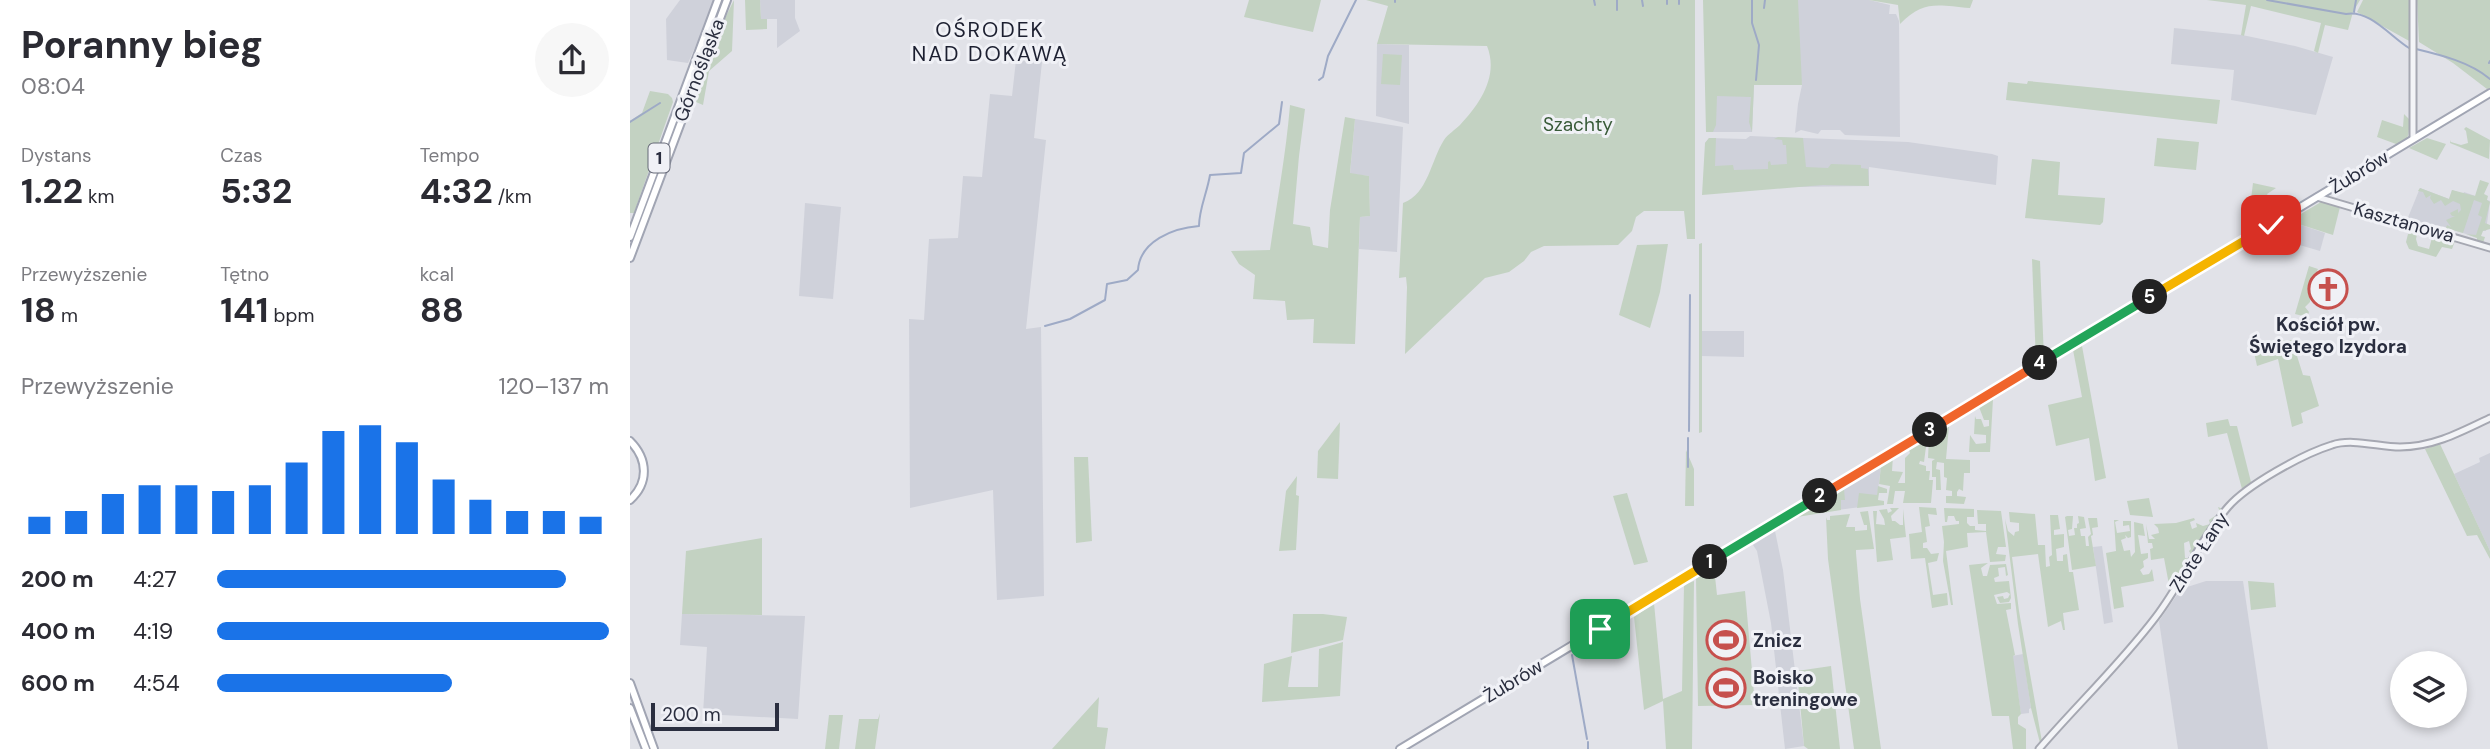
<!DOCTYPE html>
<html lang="pl">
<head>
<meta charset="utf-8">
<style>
  body { margin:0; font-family:"DM Sans",sans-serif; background:#f7f7f7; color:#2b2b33; height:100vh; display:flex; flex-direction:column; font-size:26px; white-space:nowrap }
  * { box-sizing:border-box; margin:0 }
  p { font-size:23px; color:#7c7c81 }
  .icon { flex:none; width:38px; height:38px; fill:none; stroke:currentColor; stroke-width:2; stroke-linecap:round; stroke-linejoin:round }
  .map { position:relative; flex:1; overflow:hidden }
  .details { display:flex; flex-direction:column; background:#fff; width:630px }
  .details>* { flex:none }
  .buttons { position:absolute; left:1760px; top:651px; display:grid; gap:14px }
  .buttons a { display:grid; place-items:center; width:77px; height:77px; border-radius:50%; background:#fff; box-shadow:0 4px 10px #0003; font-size:35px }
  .scale { position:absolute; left:21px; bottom:18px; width:128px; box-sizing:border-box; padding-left:7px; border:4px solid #2a2e3f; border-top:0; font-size:19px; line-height:24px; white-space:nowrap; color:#2a2e3f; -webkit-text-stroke:5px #f0f1f6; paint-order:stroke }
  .pin { position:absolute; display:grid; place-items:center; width:60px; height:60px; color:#fff; margin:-30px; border-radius:14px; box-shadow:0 4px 10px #0006 }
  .km { position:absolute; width:35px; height:35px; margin:-18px; border-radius:50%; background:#222; color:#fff; font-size:19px; line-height:35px; text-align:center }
  .round { display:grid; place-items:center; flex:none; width:74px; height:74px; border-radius:37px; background:#f7f7f7 }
  .overview { display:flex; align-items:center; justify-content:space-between; height:119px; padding:0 21px }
  h1 { font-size:38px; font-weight:700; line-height:52px }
  .stats { display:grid; grid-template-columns:repeat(3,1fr); gap:10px; height:119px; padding:7px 21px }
  .stats div { display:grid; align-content:center }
  .stats b { font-size:35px; font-weight:700 }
  .stats small { font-size:19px; font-weight:400 }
  .stats p { font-size:19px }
  .chart { height:196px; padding:14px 21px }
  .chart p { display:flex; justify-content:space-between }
  .chart svg { width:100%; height:126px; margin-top:7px; stroke:#1a73e8; stroke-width:6 }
  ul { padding:0 21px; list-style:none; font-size:23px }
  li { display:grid; grid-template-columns:112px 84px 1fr; align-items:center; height:52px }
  li i { height:18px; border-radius:9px; background:#1a73e8 }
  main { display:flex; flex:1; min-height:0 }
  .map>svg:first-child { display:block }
  .built { fill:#cfd1da }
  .green { fill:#c3d2c2 }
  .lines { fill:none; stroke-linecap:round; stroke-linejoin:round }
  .stream { stroke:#9eaac6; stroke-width:2 }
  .minor-casing { stroke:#a6a8b2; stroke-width:9 }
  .major-casing { stroke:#a1a5b3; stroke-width:10 }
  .minor { stroke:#f3f4f7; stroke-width:5 }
  .major { stroke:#fff; stroke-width:6 }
  .split-1-casing { stroke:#fff; stroke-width:14 }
  .split-2-casing { stroke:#fff; stroke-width:14 }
  .split-3-casing { stroke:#fff; stroke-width:14 }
  .split-4-casing { stroke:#fff; stroke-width:14 }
  .split-5-casing { stroke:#fff; stroke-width:14 }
  .split-6-casing { stroke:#fff; stroke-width:14 }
  .split-1 { stroke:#f5b400; stroke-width:9 }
  .split-2 { stroke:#22a559; stroke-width:9 }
  .split-3 { stroke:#f0652b; stroke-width:9 }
  .split-4 { stroke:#f0652b; stroke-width:9 }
  .split-5 { stroke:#22a559; stroke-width:9 }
  .split-6 { stroke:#f5b400; stroke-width:9 }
  .labels { text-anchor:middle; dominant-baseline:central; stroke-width:6; stroke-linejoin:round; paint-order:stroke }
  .shield { fill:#f0f1f6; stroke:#656876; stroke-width:2 }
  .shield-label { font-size:18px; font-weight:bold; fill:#2a2e3f }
  .street-label { font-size:19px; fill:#2a2e3f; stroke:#f0f1f6 }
  .park-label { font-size:19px; fill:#385a38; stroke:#f0f1f6 }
  .poi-label { font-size:19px; font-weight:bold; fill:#2a2e3f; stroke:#f0f1f6; text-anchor:start }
  .neighbourhood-label { font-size:21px; letter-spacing:2px; fill:#1c1f30; stroke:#f0f1f6 }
</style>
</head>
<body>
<main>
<section class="details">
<div class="overview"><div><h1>Poranny bieg</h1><p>08:04</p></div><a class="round"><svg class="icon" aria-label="share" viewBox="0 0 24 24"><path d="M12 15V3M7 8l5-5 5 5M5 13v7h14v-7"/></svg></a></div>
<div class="stats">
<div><p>Dystans</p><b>1.22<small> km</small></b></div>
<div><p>Czas</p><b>5:32</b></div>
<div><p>Tempo</p><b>4:32<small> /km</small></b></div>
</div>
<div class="stats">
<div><p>Przewyższenie</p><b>18<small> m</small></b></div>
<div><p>Tętno</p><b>141<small> bpm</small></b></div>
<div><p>kcal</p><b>88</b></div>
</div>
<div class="chart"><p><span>Przewyższenie</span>120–137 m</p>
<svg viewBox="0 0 160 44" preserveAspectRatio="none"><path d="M5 44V38M15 44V36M25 44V30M35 44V27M45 44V27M55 44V29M65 44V27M75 44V19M85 44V8M95 44V6M105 44V12M115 44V25M125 44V32M135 44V36M145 44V36M155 44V38"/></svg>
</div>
<ul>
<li><b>200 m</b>4:27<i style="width:89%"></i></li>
<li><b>400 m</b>4:19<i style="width:100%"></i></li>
<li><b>600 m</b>4:54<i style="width:60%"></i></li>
</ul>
</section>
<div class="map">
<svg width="1860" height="749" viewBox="0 0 1860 749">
  <rect width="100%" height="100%" fill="#e1e2e8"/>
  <g class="built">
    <path d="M50 0H86L58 63 37 60 36 19Z"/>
    <path d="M130 0H165V18L170 31 147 48V19H131Z"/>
    <path d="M1167 0H1239L1260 5 1259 14H1266L1269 21 1270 137 1215 135 1210 130H1191L1188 134 1171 130 1165 133 1168 104 1172 85 1168 67Z"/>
    <path d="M1544 28 1612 35 1665 46 1703 57 1686 115 1601 100 1604 70 1541 64Z"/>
    <path d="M747 44 779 45V124L746 116Z"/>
    <path d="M386 60 412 62 404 138 416 140 396 329 411 327 414 596 367 600 363 490 280 508 279 319 294 320 299 239 328 238 333 176 352 177 360 94 382 96Z"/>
    <path d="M1124 85 1122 132H1076L1077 86Z"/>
    <path d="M725 119 773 127 767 252 729 249 730 217 740 216 739 176 720 174Z"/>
    <path d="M1120 136 1278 142 1362 154 1368 156 1366 185 1239 167V186L1163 187 1075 175V143L1079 138 1116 139Z"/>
    <path d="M1790 188 1819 199 1822 190 1833 194 1834 192 1860 201 1856 231 1851 230 1848 238 1812 226 1802 227 1777 220Z"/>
    <path d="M175 203 211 207 203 299 169 296Z"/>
    <path d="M1659 221 1695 233 1690 251 1635 235Z"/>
    <path d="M1072 331H1114V357L1071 356Z"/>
    <path d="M1860 453V551L1824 474 1850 462 1849 458Z"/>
    <path d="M1251 467 1246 505 1169 515 1232 478Z"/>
    <path d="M1145 531 1153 570 1174 746 1155 749 1141 623 1127 551 1123 545Z"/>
    <path d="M1472 546 1483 622 1474 624 1463 547Z"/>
    <path d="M1576 581H1613L1638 749H1548L1529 621 1551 589Z"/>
    <path d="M52 614 175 616 168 719 73 714 77 647 50 645Z"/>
    <path d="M1393 654 1401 708 1399 709V713L1391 714 1382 656Z"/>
  </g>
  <g class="green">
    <path d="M104 0 102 51 79 71 73 105 66 102 64 97 81 46Z"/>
    <path d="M115 0H130L131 19H137V29L116 30Z"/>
    <path d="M619 0H691L683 32 614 17Z"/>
    <path d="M736 0H1065V239H1057L1054 211H1014L1006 217 1002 231 988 245 914 246 901 252 894 261 879 272 855 278 775 354 777 287 776 277 769 278 773 203C798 194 801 160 814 140 818 134 825 130 830 125 850 104 869 76 857 46L747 44 758 6Z"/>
    <path d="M1073 0H1168L1172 85H1124L1122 132 1119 122 1121 97 1087 96 1086 125 1083 132H1076Z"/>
    <path d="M1239 0H1343L1340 8C1307 5 1293 0 1270 24L1268 5Z"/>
    <path d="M1577 0H1730L1723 12 1718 30 1695 25 1688 53 1684 51 1691 23 1621 6 1614 36 1611 35 1616 5Z"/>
    <path d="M1733 0H1781V42L1727 12Z"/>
    <path d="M1787 0H1860V88L1857 89 1823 63 1789 42Z"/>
    <path d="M753 54 772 55 770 85 751 84Z"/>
    <path d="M1398 81 1590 100 1587 124 1376 100 1378 82 1397 84Z"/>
    <path d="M20 91 38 94 42 98 43 102 4 213H0V121L12 113Z"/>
    <path d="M660 105 675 109 669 156 663 224 680 227 683 245 698 248 700 210 715 117 725 119 720 173 739 176 740 216 730 217 725 344 683 343 684 319 657 320 655 301 623 299 625 275 609 264 601 251 640 250C647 201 656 154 660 105Z"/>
    <path d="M1774 114 1779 119C1779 130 1781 143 1766 144L1747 137 1752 120 1773 127Z"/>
    <path d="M1836 127 1860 140 1859 159 1820 143 1821 140V142L1831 145 1838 143 1836 131 1834 129Z"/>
    <path d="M1148 137 1173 138 1176 167 1198 168 1201 164 1231 165V168L1238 169 1239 186 1193 185 1072 195 1075 143 1079 138H1086L1085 166 1103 165 1104 170 1138 169V162L1140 161 1141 165 1157 164 1156 145H1153L1152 140 1144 139Z"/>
    <path d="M1527 138 1569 142 1566 170 1524 166Z"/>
    <path d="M1797 138 1816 144 1807 160 1779 148Z"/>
    <path d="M1402 159 1430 162 1428 195 1475 198 1473 222 1470 225 1395 218Z"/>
    <path d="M1850 180 1859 183 1854 194 1858 196 1857 200 1860 202 1855 223 1860 225V229L1853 231 1851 236 1855 237 1853 243 1847 241V238L1836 234 1846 235 1852 217 1848 215 1852 203 1844 200 1833 233 1816 228 1817 225 1821 227 1816 220 1825 216H1822L1820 213 1828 209V213L1831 210 1830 204 1823 201 1815 206 1811 200 1804 204 1800 198 1801 195 1796 198 1793 192 1788 191 1790 188 1819 199 1822 190 1845 196Z"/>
    <path d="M1623 183 1646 188 1637 194 1649 213 1633 220 1619 215Z"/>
    <path d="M1691 202 1710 207 1703 235 1659 221Z"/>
    <path d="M1783 228 1788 230 1786 239 1788 246 1799 249 1803 234 1825 241 1822 249 1812 247 1806 257 1779 249 1776 242 1778 234H1781Z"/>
    <path d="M1072 243V432L1069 433V244Z"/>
    <path d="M1038 244 1030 292 1020 328 989 315 1007 245Z"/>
    <path d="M1402 259 1410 261 1414 358 1406 363Z"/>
    <path d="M1679 266 1688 269 1680 286V302L1675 307 1679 312 1677 317 1665 314Z"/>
    <path d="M1662 340 1673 375 1680 376 1689 406 1671 413 1673 423 1662 427 1648 359 1627 366 1622 343V341Z"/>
    <path d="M1452 346 1476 478 1465 481 1459 438 1426 446 1418 405 1452 397 1443 350Z"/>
    <path d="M1363 399 1360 452H1339L1340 435 1346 444 1356 443V435L1344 434 1345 416 1346 419H1351L1354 427 1359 426V420H1354L1349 407Z"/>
    <path d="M1598 419 1600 426H1607L1621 482 1612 489 1597 433 1578 437 1576 423Z"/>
    <path d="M710 422 708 479 687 478 688 451Z"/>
    <path d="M1319 426 1316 459 1340 460V473H1334L1333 491 1329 489 1327 492V496L1336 497 1334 504 1316 503V496H1322V491L1316 490 1317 478 1314 477V463L1307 462 1306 469 1310 470 1311 490H1306V477H1302V461L1305 459 1298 458 1299 437Z"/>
    <path d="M1297 439 1294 462 1290 461 1289 464 1296 466V471H1300L1299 480H1303L1301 503H1273L1275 491H1265L1263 504H1257L1260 486 1249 484 1251 466 1231 478 1229 475 1269 452 1263 456 1262 471 1273 472 1268 483H1275V458L1280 453 1279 450Z"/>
    <path d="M1810 444 1860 551V559L1847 535 1837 536 1795 449Z"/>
    <path d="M1056 450 1064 469V506H1055Z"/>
    <path d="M444 457H458L462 541 446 543Z"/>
    <path d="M667 476 666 495 669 496 666 550 649 551 656 491Z"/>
    <path d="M1225 478V482L1214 489 1215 500H1211V510L1167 517 1164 515Z"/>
    <path d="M1248 486 1257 489V493H1249L1248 500 1254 501V505L1227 508 1229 493 1247 495Z"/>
    <path d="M997 493 1018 562 1004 565 983 496Z"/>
    <path d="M1519 498 1523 517 1500 515 1497 501Z"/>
    <path d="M1289 507 1306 508 1307 515 1298 514 1300 526 1295 527 1297 542 1293 543V548H1297L1301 554 1309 553 1307 561 1298 563 1303 595 1317 593 1318 605 1302 608 1295 558 1281 559 1279 534 1292 532Z"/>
    <path d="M1588 507 1593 509 1562 556 1559 551 1561 549 1559 541 1554 543 1555 558 1560 559 1540 590 1534 558 1521 560 1520 549 1523 548 1522 543H1518L1516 524 1519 539H1525L1521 535 1529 533 1528 528 1524 524 1546 523 1564 518 1565 520 1560 522 1562 529 1567 527 1566 523 1573 526 1580 524 1579 520 1585 516 1586 517 1590 512Z"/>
    <path d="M1260 508H1269L1261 516 1262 521H1265L1270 525H1273V509L1276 537 1260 539 1263 560 1247 562 1243 511H1247L1246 524 1255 525 1254 519 1249 510 1257 509 1258 513 1262 511Z"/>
    <path d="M1314 508 1344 509V517H1337V523L1340 526H1345V530L1356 531V524H1348L1347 510 1371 511 1376 547H1368L1366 554 1376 555 1375 561 1360 562 1356 532 1337 533 1338 547 1316 551 1323 605H1321L1313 561 1314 542 1312 526 1329 524V521H1326L1324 516H1318L1317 522H1315Z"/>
    <path d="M1238 511 1244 549 1226 550V553L1230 599 1251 749H1224L1198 559 1196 517 1197 520H1200V516L1220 514 1216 527H1225V531L1237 530V525H1234L1230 512Z"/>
    <path d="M1379 512 1405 514 1408 545H1415L1416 567 1420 566 1419 557 1422 555 1420 515H1428L1430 529 1424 530V535L1434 534V547L1426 549 1427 561H1433V555L1437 554 1439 572H1443L1449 610 1433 613 1435 630H1433L1431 621 1418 627 1408 554 1382 557 1389 611 1412 742 1410 743 1401 708 1388 624 1375 519 1378 531 1384 536 1385 532 1389 531V523L1380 522Z"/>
    <path d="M1437 516H1443L1442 529 1438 530 1439 536 1445 535 1444 528H1447V524L1449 523 1448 516 1454 517 1456 528 1450 529 1451 536H1455L1456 546H1459L1458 537 1461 534 1458 518H1467L1468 527 1462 528 1463 535 1461 536 1466 566 1442 570 1435 517Z"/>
    <path d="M1484 520H1489L1485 522 1487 533 1500 531 1499 525 1493 526V521H1501V537L1498 538 1495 535 1496 538 1491 540 1494 551 1500 550 1501 557 1505 552 1504 522 1513 524 1515 536 1508 535 1511 554 1518 553V558L1513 561 1514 567 1510 570 1513 575 1519 574 1522 569 1524 581 1491 587 1494 607 1484 609 1476 553 1486 551Z"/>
    <path d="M132 538V615L52 614 56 551Z"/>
    <path d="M1358 563 1351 568 1353 576H1357L1360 565 1376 564 1378 575 1376 576 1375 567 1368 568 1369 576 1364 578 1365 582 1379 581 1381 598 1379 602 1370 603 1367 597 1373 596 1374 599 1378 598 1380 594 1377 592 1364 595 1367 604 1381 603V609L1376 610 1385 655 1383 656 1391 714 1388 717V724L1396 729V749H1383L1379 716H1362L1339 565Z"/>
    <path d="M1084 567 1087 595 1115 591 1125 705 1068 706 1066 576Z"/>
    <path d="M1064 581 1062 749H1036L1033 701 1014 710 1004 617 1024 603 1033 699 1052 691 1054 585Z"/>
    <path d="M1618 581 1644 583 1646 607 1621 610Z"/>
    <path d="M663 614H693L717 617 713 640 661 653Z"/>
    <path d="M713 642 710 696 632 702 634 664 662 656 658 687H688L689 649Z"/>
    <path d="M1201 666 1210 749H1178L1174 746 1167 671Z"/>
    <path d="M469 697 467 727 478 728 475 749H422Z"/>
    <path d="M250 713 245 749H225L229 719H248Z"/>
    <path d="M199 715H213L209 749H195Z"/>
  </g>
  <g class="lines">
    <g class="stream">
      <path d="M964 0 965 5"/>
      <path d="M987 0V10"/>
      <path d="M1012 0 1013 6"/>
      <path d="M1037 0V4"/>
      <path d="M1049 0V4"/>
      <path d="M1122 0V23L1129 45 1126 80"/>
      <path d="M1637 0 1716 14C1739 9 1761 37 1779 48"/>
      <path d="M765 2V0"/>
      <path d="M1134 8 1135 0"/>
      <path d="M1724 12 1726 0"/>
      <path d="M1786 49C1811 55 1840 62 1860 79"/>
      <path d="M1859 63 1860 61"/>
      <path d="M689 80 693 77 698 56 726 0"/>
      <path d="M0 122 30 103"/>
      <path d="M415 326 440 319 475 300 477 284 497 280 508 270C510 241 543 228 569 226 569 209 577 193 580 175L611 173 614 153 649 124 652 102"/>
      <path d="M1059 431 1060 295"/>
      <path d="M1058 438V467"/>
      <path d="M1019 595 1054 574"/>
      <path d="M972 624 1015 597"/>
      <path d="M951 636 964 628"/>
      <path d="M928 650 949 637"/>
      <path d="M942 655 957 739"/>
      <path d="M914 658 921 654"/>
      <path d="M907 663 913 659"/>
      <path d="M889 674 900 667"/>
      <path d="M958 742V749"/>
    </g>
    <g class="minor-casing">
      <g id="minor">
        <path d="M1783 0V139"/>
        <path d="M1687 197 1860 248"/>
        <path d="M1409 749C1447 705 1490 664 1525 618 1552 583 1569 541 1598 507 1617 485 1673 454 1702 445 1722 438 1749 447 1770 447 1803 447 1831 432 1860 418"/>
      </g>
    </g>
    <g class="major-casing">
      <g id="major">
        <path d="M0 237 88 0"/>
        <path d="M0 258 97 0"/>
        <path d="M0 441C18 459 19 483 0 500"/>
        <path d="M0 683 24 749"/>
        <path d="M0 708 16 749"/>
        <path d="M770 749 1860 93"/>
      </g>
    </g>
    <use href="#minor" class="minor"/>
    <use href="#major" class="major"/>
  </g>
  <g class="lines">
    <g class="split-1-casing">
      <path id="split-1" d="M970 629 1080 562"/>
    </g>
    <g class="split-2-casing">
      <path id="split-2" d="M1080 562 1190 496"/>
    </g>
    <g class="split-3-casing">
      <path id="split-3" d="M1190 496 1300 430"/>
    </g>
    <g class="split-4-casing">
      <path id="split-4" d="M1300 430 1410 363"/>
    </g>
    <g class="split-5-casing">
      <path id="split-5" d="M1410 363 1520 297"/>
    </g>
    <g class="split-6-casing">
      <path id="split-6" d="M1520 297 1641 225"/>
    </g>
    <use href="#split-1" class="split-1"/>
    <use href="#split-2" class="split-2"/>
    <use href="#split-3" class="split-3"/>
    <use href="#split-4" class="split-4"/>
    <use href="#split-5" class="split-5"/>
    <use href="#split-6" class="split-6"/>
  </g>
  <defs>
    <g id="church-ring" transform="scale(2.0125)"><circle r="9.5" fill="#f0f1f6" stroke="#c6504d" stroke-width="1.5"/><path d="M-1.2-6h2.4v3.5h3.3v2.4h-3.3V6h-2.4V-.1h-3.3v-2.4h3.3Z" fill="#c6504d"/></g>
    <g id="stadium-ring" transform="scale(2.0125)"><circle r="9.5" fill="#f0f1f6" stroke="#c6504d" stroke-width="1.5"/><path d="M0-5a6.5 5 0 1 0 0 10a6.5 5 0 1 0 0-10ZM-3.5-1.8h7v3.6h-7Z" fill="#c6504d"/></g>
  </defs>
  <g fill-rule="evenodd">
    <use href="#church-ring" x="1698" y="289"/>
    <use href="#stadium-ring" x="1096" y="640"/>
    <use href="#stadium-ring" x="1096" y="688"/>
  </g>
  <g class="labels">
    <rect class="shield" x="18.5" y="143.5" width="21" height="29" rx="5"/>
    <g class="shield-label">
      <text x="29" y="158">1</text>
    </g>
    <g class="street-label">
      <text transform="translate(69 70) rotate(-69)">Górnośląska</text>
      <text transform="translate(1729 172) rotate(-31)">Żubrów</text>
      <text transform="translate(1774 222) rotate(16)">Kasztanowa</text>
      <text transform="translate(1569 552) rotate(-57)">Złote Łany</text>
      <text transform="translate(883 681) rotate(-31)">Żubrów</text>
    </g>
    <g class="park-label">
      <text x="948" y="124">Szachty</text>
    </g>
    <g class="poi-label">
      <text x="1698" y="324" text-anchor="middle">Kościół pw.<tspan x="1698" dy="22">Świętego Izydora</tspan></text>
      <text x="1123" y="640">Znicz</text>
      <text x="1123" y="677">Boisko<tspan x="1123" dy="22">treningowe</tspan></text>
    </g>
    <g class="neighbourhood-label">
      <text x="360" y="30">OŚRODEK<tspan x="360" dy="24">NAD DOKAWĄ</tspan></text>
    </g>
  </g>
</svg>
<div class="buttons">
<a><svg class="icon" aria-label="layers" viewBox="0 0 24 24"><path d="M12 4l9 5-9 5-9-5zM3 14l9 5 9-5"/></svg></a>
</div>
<div class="scale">200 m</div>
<div class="pin" style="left:970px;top:629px;background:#1e9e55"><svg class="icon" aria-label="arrive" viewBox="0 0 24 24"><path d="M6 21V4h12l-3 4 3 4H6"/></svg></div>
<div class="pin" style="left:1641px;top:225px;background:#d93025"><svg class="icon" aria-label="check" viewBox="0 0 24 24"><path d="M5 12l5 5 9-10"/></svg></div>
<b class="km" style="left:1080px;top:562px">1</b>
<b class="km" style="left:1190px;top:496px">2</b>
<b class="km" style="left:1300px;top:430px">3</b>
<b class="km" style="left:1410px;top:363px">4</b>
<b class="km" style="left:1520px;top:297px">5</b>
</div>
</main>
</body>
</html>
